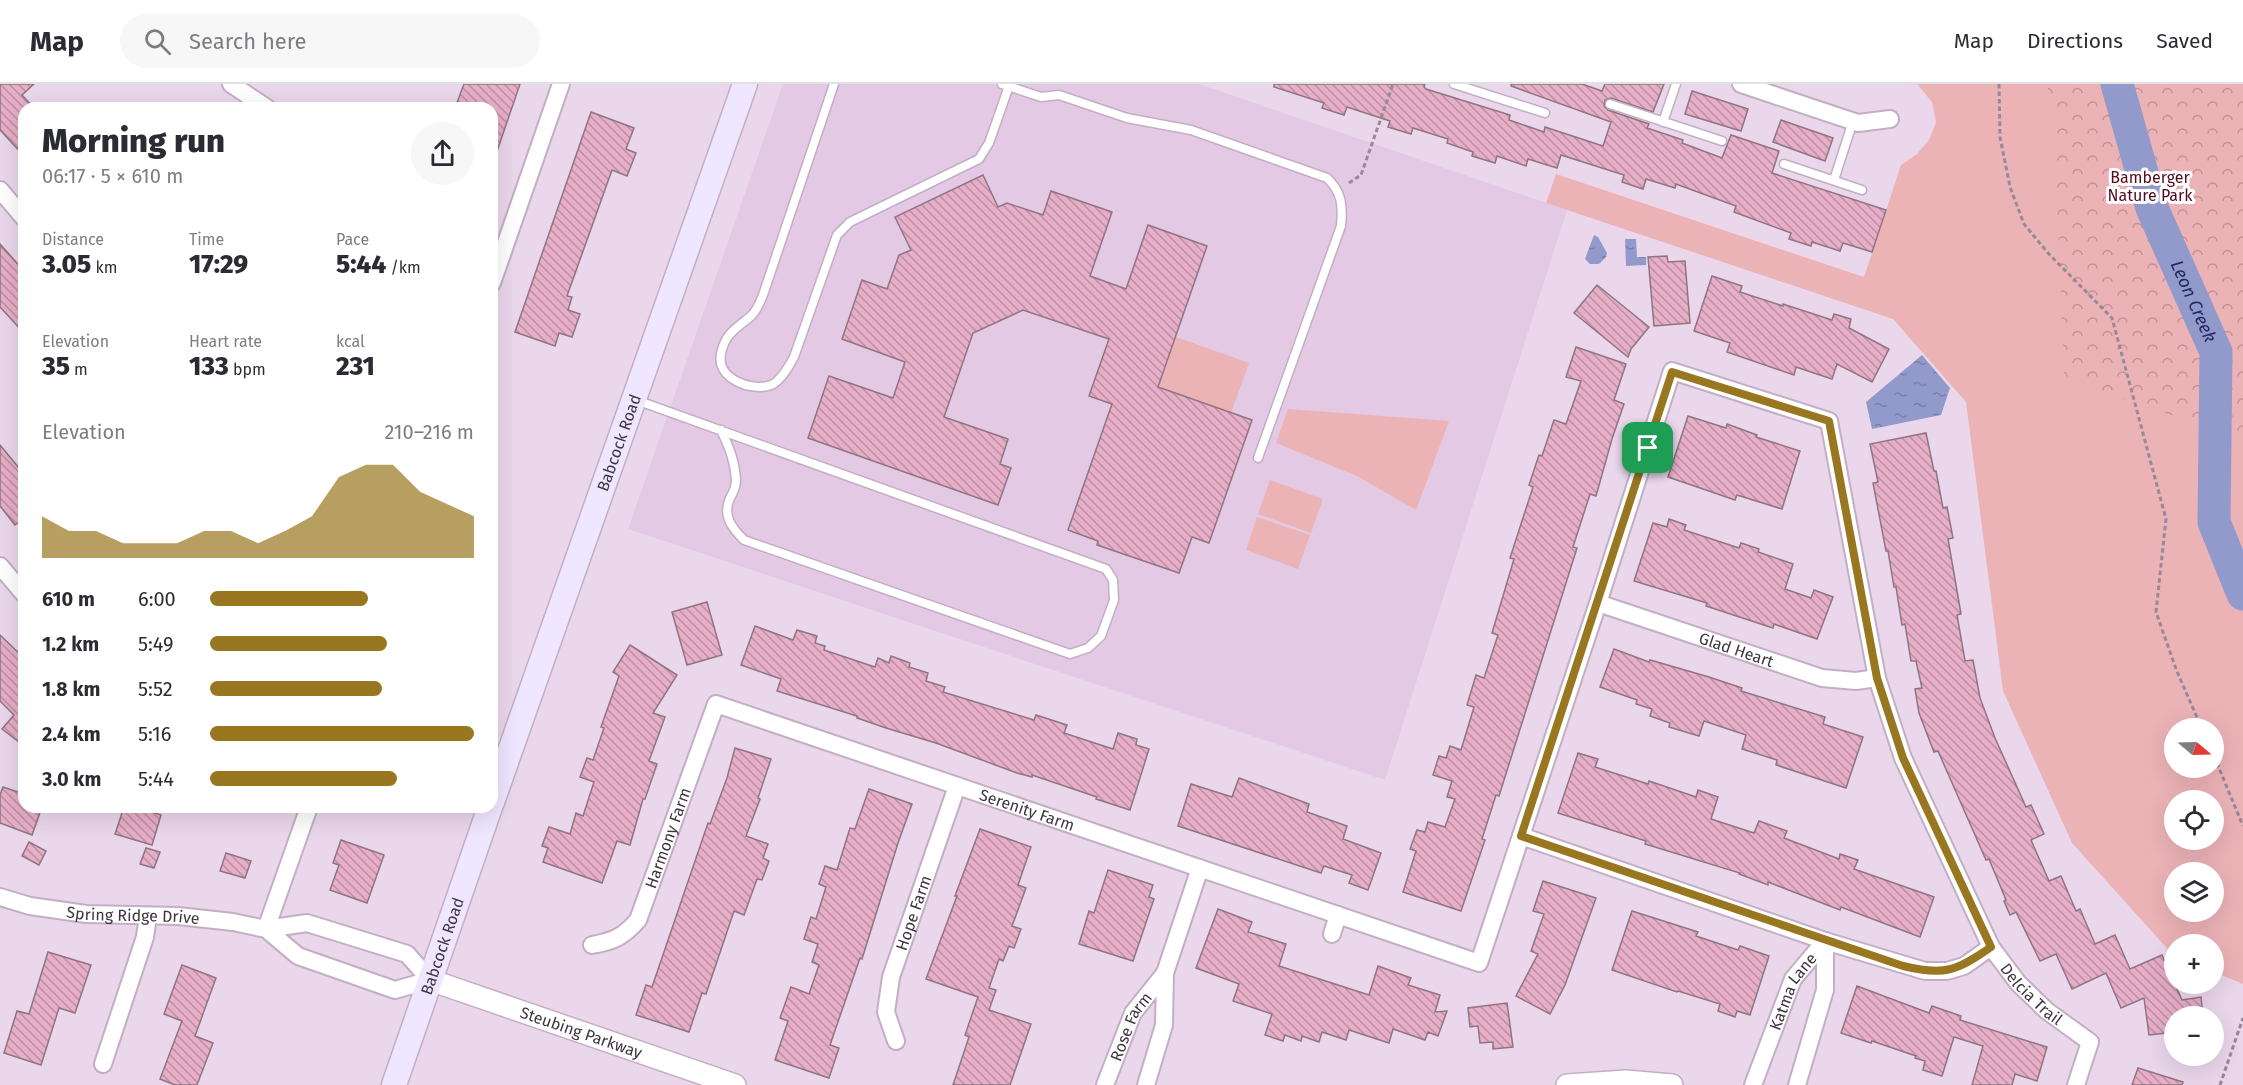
<!DOCTYPE html>
<html lang="en">
<head>
<meta charset="utf-8">
<style>
  body { margin:0; font-family:"Fira Sans",sans-serif; background:#f7f7f7; color:#2b2b33; height:100vh; display:flex; flex-direction:column; font-size:22px; white-space:nowrap }
  * { box-sizing:border-box; margin:0 }
  p { font-size:20px; color:#7c7c81 }
  .icon { flex:none; width:33px; height:33px; fill:none; stroke:currentColor; stroke-width:2; stroke-linecap:round; stroke-linejoin:round }
  .map { position:relative; flex:1; overflow:hidden }
  .sheet { position:absolute; left:18px; top:18px; width:480px; height:711px; display:flex; flex-direction:column; background:#fff; border-radius:18px; box-shadow:0 6px 24px #0002 }
  .sheet>* { flex:none }
  .needle { width:39px; rotate:109deg }
  .buttons { position:absolute; left:2164px; top:634px; display:grid; gap:12px }
  .buttons a { display:grid; place-items:center; width:60px; height:60px; border-radius:50%; background:#fff; box-shadow:0 6px 24px #0002; font-size:30px }
  .pin { position:absolute; display:grid; place-items:center; width:51px; height:51px; color:#fff; margin:-26px; border-radius:12px; box-shadow:0 3px 9px #0006 }
  .round { display:grid; place-items:center; flex:none; width:63px; height:63px; border-radius:32px; background:#f7f7f7 }
  .headline { display:flex; align-items:center; justify-content:space-between; height:102px; padding:0 24px }
  h1 { font-size:33px; font-weight:800; line-height:45px }
  .metrics { display:grid; grid-template-columns:repeat(3,1fr); gap:9px; height:102px; padding:6px 24px }
  .metrics div { display:grid; align-content:center }
  .metrics b { font-size:26px; font-weight:800 }
  .metrics small { font-size:16px; font-weight:400 }
  .metrics p { font-size:16px }
  .chart { height:168px; padding:12px 24px }
  .chart p { display:flex; justify-content:space-between }
  .chart svg { width:100%; height:108px; margin-top:6px; fill:#997721; opacity:.7 }
  ul { padding:0 24px; list-style:none; font-size:20px }
  li { display:grid; grid-template-columns:96px 72px 1fr; align-items:center; height:45px }
  li i { height:15px; border-radius:8px; background:#997721 }
  header { display:flex; align-items:center; gap:36px; box-sizing:border-box; height:84px; padding:0 30px; background:#fff; border-bottom:2px solid #e1e1e2 }
  header strong { font-size:28px }
  nav { display:flex; gap:33px; margin-inline-start:auto; font-size:21px }
  .search { width:420px; height:54px; background:#f7f7f7; display:flex; align-items:center; gap:15px; box-sizing:border-box; padding:0 21px; border-radius:33px; color:#7c7c81; font-size:22px }
  .map>svg:first-child { display:block }
  .built { fill:#e3c9e4 }
  .green { fill:#ecb3b7; fill-rule:evenodd }
  .forest { fill:url(#forest-crowns) }
  .water { fill:url(#water-ripples) }
  .lines { fill:none; stroke-linecap:round; stroke-linejoin:round }
  .river { stroke:#929acc; stroke-width:33 }
  .building { fill:url(#building-back-hatch); stroke:#8e7580; stroke-width:1.5 }
  .service-casing { stroke:#c2afc3; stroke-width:11 }
  .minor-casing { stroke:#c2afc3; stroke-width:20 }
  .tertiary-casing { stroke:#c2afc3; stroke-width:24 }
  .secondary-casing { stroke:#c2afc3; stroke-width:27 }
  .path { stroke:#978997; stroke-width:3; stroke-dasharray:4.5 3; stroke-linecap:butt }
  .service { stroke:#fff; stroke-width:8 }
  .minor { stroke:#fff; stroke-width:16 }
  .tertiary { stroke:#fff; stroke-width:21 }
  .secondary { stroke:#efe6ff; stroke-width:24 }
  .route-casing { stroke:#fff; stroke-width:12 }
  .route { stroke:#997721; stroke-width:8 }
  .labels { text-anchor:middle; dominant-baseline:central; stroke-width:6; stroke-linejoin:round; paint-order:stroke }
  .park-label { font-size:16px; fill:#540a1c; stroke:#fff }
  .street-label { font-size:16px; fill:#3e363e; stroke:#fff }
  .water-label { font-size:18px; font-style:italic; fill:#262865; stroke:#fff }
</style>
</head>
<body>
<header>
<strong>Map</strong>
<div class="search"><svg class="icon" aria-label="search" viewBox="0 0 24 24"><circle cx="10" cy="10" r="6"/><path d="M15 15l6 6"/></svg>Search here</div>
<nav><a>Map</a><a>Directions</a><a>Saved</a></nav>
</header>
<div class="map">
<svg width="2243" height="1001" viewBox="0 0 2243 1001">
  <defs>
    <pattern id="forest-crowns" width="20" height="18" patternUnits="userSpaceOnUse" patternTransform="scale(1.5)"><rect width="20" height="18" fill="#ecb3b7"/><path d="M2 6a3 3 0 1 1 6 0M12 15a3 3 0 1 1 6 0" fill="none" stroke="#c19296"/></pattern>
    <pattern id="water-ripples" width="26" height="14" patternUnits="userSpaceOnUse" patternTransform="scale(1.5)"><rect width="26" height="14" fill="#929acc"/><path d="M2 4q2-2 4 0t4 0M15 11q2-2 4 0t4 0" fill="none" stroke="#797ea7"/></pattern>
    <pattern id="building-back-hatch" width="6" height="6" patternUnits="userSpaceOnUse" patternTransform="scale(1.5)"><rect width="6" height="6" fill="#e7aec8"/><path d="M-1 5l2 2M0 0l6 6M5-1l2 2" fill="none" stroke="#bd8ea4"/></pattern>
  </defs>
  <rect width="100%" height="100%" fill="#ebd7ec"/>
  <path class="built" d="M783 0H1199L1567 126 1385 696 628 445Z"/>
  <g class="green">
    <path d="M1917 0H2243V900L2214 888V861H2175L2174 872 2072 759 2003 607 1966 318 1893 235 1546 119 1556 90 1864 193 1901 81 1917 70 1929 56 1936 38 1932 18ZM2175 645H2214V684H2175ZM2175 717H2214V756H2175ZM2175 789H2214V828H2175Z"/>
    <path d="M1176 253 1249 279 1231 329 1158 303Z"/>
    <path d="M1288 325 1449 337 1416 426 1357 392 1276 359Z"/>
    <path d="M1270 396 1323 415 1311 449 1258 430Z"/>
    <path d="M1257 433 1310 451 1298 485 1246 466Z"/>
  </g>
  <path class="forest" d="M2047 0H2243V356L2064 294 2054 37Z"/>
  <g class="water">
    <path d="M1594 151 1598 153 1607 169 1606 173 1599 180H1590L1585 175Z"/>
    <path d="M1625 155H1636L1637 173H1646V181L1626 182Z"/>
    <path d="M1922 271 1950 304 1941 331 1872 345 1866 318Z"/>
  </g>
  <g class="lines">
    <path class="river" id="s1" d="M2117 0 2152 124 2216 268 2214 438 2243 510"/>
  </g>
  <g class="building">
    <path d="M0 0H34L22 11 34 24H24V72L0 46Z"/>
    <path d="M464 0H520L494 76H492V24H455Z"/>
    <path d="M1274 0H1425L1424 3 1426 5 1510 31 1509 36 1544 48 1545 43 1603 62 1611 38 1511 2V0H1582L1602 7 1605 0H1664L1653 28 1611 14 1605 16 1604 22 1608 26 1649 40 1647 44 1683 56 1682 59 1722 74 1731 51 1779 67 1772 89 1886 126 1872 168 1843 159 1840 167 1812 158 1811 162 1789 155 1791 149 1734 128 1736 122 1676 100 1675 104 1646 95 1643 105 1622 98 1624 91 1561 71 1557 84 1528 75 1526 82 1497 72 1495 79 1472 72 1473 68 1447 59 1448 55 1413 44 1411 50 1388 43 1390 37 1347 23 1344 31 1322 24 1324 19 1274 3Z"/>
    <path d="M1692 7 1748 25 1741 47 1685 30Z"/>
    <path d="M591 28 634 44 626 65 636 69 627 92 612 86 567 212 572 213 568 226 580 230 572 253 559 249 555 262 515 248Z"/>
    <path d="M1781 36 1833 54 1825 77 1773 58Z"/>
    <path d="M983 91 998 123 1007 119 1043 131 1051 107 1112 128 1090 192 1126 205 1148 141 1207 162 1158 303 1252 336 1209 459 1192 453 1179 489 1097 461 1098 457 1068 446 1112 320 1089 312 1109 255 1023 226 973 249 944 333 1008 355 1000 380 1011 384 998 421 808 354 829 292 893 314 905 278 842 255 862 196 887 205 899 171 911 166 895 133Z"/>
    <path d="M0 160 24 187V249L0 223Z"/>
    <path d="M1667 172 1668 178 1685 177 1690 239 1654 242 1648 173Z"/>
    <path d="M1712 192 1742 202 1740 208 1783 222V220L1832 236 1834 230 1851 235 1849 244 1889 265 1872 298 1837 280 1832 295 1796 283 1794 291 1727 268 1730 259 1694 247Z"/>
    <path d="M1597 201 1649 243 1631 265 1628 273 1574 229Z"/>
    <path d="M1576 263 1626 280 1614 316 1624 320 1612 355 1596 412 1590 410 1573 463 1577 464 1499 712 1496 711 1482 755 1485 756 1461 827 1403 808 1416 767 1410 765 1417 746 1425 748 1428 738 1445 743 1455 715 1447 713 1452 697 1433 691 1439 672 1446 674 1450 662 1461 666 1474 623 1467 621 1476 591 1484 594 1498 551 1492 549 1514 475 1510 474 1533 403 1529 401 1539 371 1542 372 1554 336 1566 340 1581 297 1566 293Z"/>
    <path d="M1688 332 1726 344 1727 340 1757 351 1756 353 1800 367 1782 425 1737 411 1735 416 1668 393Z"/>
    <path d="M1926 349 1934 387H1936L1943 424 1947 423 1953 454 1948 455 1961 530 1957 531 1965 577 1973 576 1980 614 1995 654 2026 723 2031 721 2044 750 2031 756 2049 797 2061 792 2076 827 2080 825 2095 860 2115 851 2130 885 2162 871 2182 916 2201 913 2203 933H2175V948L2149 951 2144 914 2121 924 2106 889 2072 905 2056 870 2040 877 2016 828 2010 831 2004 817 2006 816 1989 775 1986 776 1938 667 1934 668 1919 629 1915 605 1922 604 1916 577H1911L1905 540 1902 541 1896 503H1894L1888 467H1886L1873 399 1878 398 1870 360Z"/>
    <path d="M0 361 24 390V434L15 441 0 422Z"/>
    <path d="M1669 435 1686 441 1684 446 1739 464 1741 459 1759 465 1758 468 1793 480 1785 505 1811 514 1814 506 1833 513 1817 555 1774 540 1773 544 1706 522 1707 519 1634 497 1653 439 1667 443Z"/>
    <path d="M707 518 722 571 687 581 672 528Z"/>
    <path d="M755 542 793 556 797 546 817 552 815 559 825 562 824 566 875 583 878 574 889 579 891 572 910 579 909 583 928 589 926 597 945 603 943 608 1034 636 1036 631 1067 641 1064 649 1113 665 1118 649 1137 655 1136 661 1149 665 1130 726 1096 715 1097 713 1032 691V693L1017 689 936 659 886 644 857 634V632L777 607 781 595 741 581Z"/>
    <path d="M0 551 24 574V662L2 645 14 631 0 617Z"/>
    <path d="M630 561 677 591 653 629 665 633 649 677 657 680 645 715H643L630 761 617 757 602 799 543 778 548 764 542 762 549 743 570 750 576 729 583 732 594 698 580 693 587 674 593 676 604 644 601 643 619 592 613 588Z"/>
    <path d="M1614 565 1649 578 1650 576 1709 593 1742 604 1741 607 1825 633 1823 640 1863 653 1846 704 1776 681 1777 676 1742 665 1746 651 1704 637 1699 652 1669 643 1670 639 1650 632 1652 625 1636 620 1637 616 1600 603Z"/>
    <path d="M735 664 771 675 758 714 760 715 746 752 768 760 763 774 769 777 762 796 757 795 744 831 734 827 706 910 702 909 689 948 636 931 646 901 652 903 708 739 710 740 727 694Z"/>
    <path d="M1578 669 1598 675 1595 683 1648 700 1649 697 1696 713 1698 706 1718 713 1711 735 1754 749 1759 737 1787 747 1784 754 1839 775 1840 770 1858 776 1854 785 1934 813 1920 853 1841 823 1840 826 1768 798V801L1739 790 1740 789 1645 760 1646 757 1558 729Z"/>
    <path d="M1239 694 1309 720 1307 728 1347 742 1343 755 1381 769 1368 806 1349 799 1352 791 1324 782 1321 789 1178 742 1191 700 1232 713Z"/>
    <path d="M3 703 24 710V723H42L32 751 0 739V711Z"/>
    <path d="M869 705 912 720 898 759 862 875 860 874 830 961 839 964 829 994 775 976 788 937 780 934 791 903 809 910 819 881 812 878 818 860 804 855 811 833 816 835 826 803 819 800 825 782 837 786 850 744 855 745Z"/>
    <path d="M124 723H137L161 731 152 761 115 750Z"/>
    <path d="M980 745 1031 763 1018 801 1026 804 1012 842 1021 845 1014 864 1009 862 1003 877 999 875 989 904 996 906 989 926 1031 940 1010 1001H953L969 953 965 951 978 913 926 895 957 812H955Z"/>
    <path d="M341 756 384 771 367 819 330 806 339 781 333 779Z"/>
    <path d="M29 758 46 767 39 781 22 772Z"/>
    <path d="M146 764 160 768 154 784 140 780Z"/>
    <path d="M226 769 251 777 245 794 220 787Z"/>
    <path d="M1108 786 1153 801 1149 813 1154 815 1133 877 1079 860 1089 827 1094 829Z"/>
    <path d="M1543 797 1596 814 1565 901 1550 930 1516 912 1538 870 1531 867 1544 830 1533 827Z"/>
    <path d="M1218 825 1252 838 1248 848 1286 860 1279 882 1369 911 1378 882 1411 894 1408 901 1440 911 1435 928 1447 927 1438 952 1428 948 1425 956 1393 945 1389 959 1349 946 1346 956 1322 948 1319 958 1302 952 1301 957 1285 951 1283 957 1265 951 1272 930 1233 917 1239 900 1196 884Z"/>
    <path d="M1632 827 1698 848 1696 852 1738 866 1740 862 1769 872 1750 931 1737 927 1735 933 1718 927 1720 920 1678 907 1677 908 1612 886Z"/>
    <path d="M48 868 91 881 75 929 59 924 41 981 4 969 17 927 29 930Z"/>
    <path d="M182 881 216 894 195 952 213 959 197 1001H175L160 995 182 937 164 930Z"/>
    <path d="M1857 902 1929 929 1932 922 1961 932 1960 936 2047 963 2037 997 2015 990 2012 1001H1972L1983 962 1954 953 1942 992 1923 986 1925 977 1915 974 1916 972 1872 957 1871 959 1841 949Z"/>
    <path d="M1507 919 1513 963 1493 965V958L1480 959 1478 942 1470 943 1468 924Z"/>
    <path d="M2138 984 2183 998 2182 1001H2132Z"/>
  </g>
  <g class="lines">
    <g class="service-casing">
      <g id="service">
        <path d="M834 0 763 211C760 218 757 226 752 231 738 244 725 248 721 270 716 295 752 308 771 301 781 297 789 282 794 273L837 151 850 138 979 75 989 59 1009 2"/>
        <path d="M1002 0 1041 13 1059 11 1127 34 1191 46 1327 94C1342 108 1343 122 1341 142L1258 374"/>
        <path d="M1454 0 1545 29"/>
        <path d="M1610 20 1722 57"/>
        <path d="M1663 38 1676 0"/>
        <path d="M1784 80 1862 106"/>
        <path d="M1834 96 1853 37"/>
        <path d="M636 316 1106 485 1113 496 1114 516 1101 552 1088 564 1070 570 744 456C732 444 722 432 730 414 733 409 736 403 736 396 735 377 729 363 721 346"/>
      </g>
    </g>
    <g class="minor-casing">
      <g id="minor">
        <path d="M231 0 267 24"/>
        <path d="M1741 0 1858 39 1890 35"/>
        <path d="M0 106 24 134"/>
        <path d="M492 199 561 0"/>
        <path d="M0 482 24 510"/>
        <path id="s2" d="M1598 519 1822 594 1856 597 1877 594"/>
        <path d="M1521 752 1825 857 1925 887H1947L1964 882 1991 863"/>
        <path id="s3" d="M0 813 30 822 86 830 178 832 233 838 266 845 307 839 407 870 430 896 395 906 298 872 266 845"/>
        <path d="M266 845 309 723"/>
        <path d="M1332 850 1338 831"/>
        <path id="s4" d="M592 861C614 857 623 853 638 836L716 620 1479 879 1598 519 1672 287 1829 337 1877 594 1903 674 1991 863 2018 899 2047 927 2090 958 2076 1001"/>
        <path id="s5" d="M896 957 886 928 891 893 957 702"/>
        <path d="M103 980 145 853 148 832"/>
        <path id="s6" d="M1105 1001 1133 929 1165 889"/>
        <path d="M1146 1001 1164 941 1165 889 1200 784"/>
        <path id="s7" d="M1753 1001 1793 895 1825 857"/>
        <path d="M1797 1001 1825 906V857"/>
      </g>
    </g>
    <g class="tertiary-casing">
      <g id="tertiary">
        <path id="s8" d="M430 896 735 1001"/>
        <path d="M1567 1001 1626 997 1672 1001"/>
      </g>
    </g>
    <g class="secondary-casing">
      <g id="secondary">
        <path id="s9" d="M492 718 745 0"/>
        <path id="s10" d="M394 1001 490 723"/>
      </g>
    </g>
    <g class="path">
      <path d="M1999 0 2000 53 2010 103 2024 140 2048 169 2112 234 2166 435 2156 528 2176 585 2202 645"/>
      <path d="M1349 99 1361 91 1393 0"/>
      <path d="M2214 672 2243 742"/>
      <path d="M2220 1001 2243 934"/>
    </g>
    <use href="#service" class="service"/>
    <use href="#minor" class="minor"/>
    <use href="#tertiary" class="tertiary"/>
    <use href="#secondary" class="secondary"/>
  </g>
  <g class="lines">
    <g class="route-casing">
      <path id="route" d="M1672 288 1829 337 1877 594 1903 674 1991 863C1957 887 1944 892 1903 882L1521 752Z"/>
    </g>
    <use href="#route" class="route"/>
  </g>
  <g class="labels">
    <g class="park-label">
      <text x="2150" y="93">Bamberger<tspan x="2150" dy="18">Nature Park</tspan></text>
    </g>
    <g class="street-label">
      <text stroke="none"><textPath href="#s9" startOffset="381">Babcock Road</textPath></text>
      <text stroke="none"><textPath href="#s2" startOffset="146">Glad Heart</textPath></text>
      <text stroke="none"><textPath href="#s4" startOffset="612">Serenity Farm</textPath></text>
      <text stroke="none"><textPath href="#s4" startOffset="141">Harmony Farm</textPath></text>
      <text stroke="none"><textPath href="#s5" startOffset="134">Hope Farm</textPath></text>
      <text stroke="none"><textPath href="#s3" startOffset="135">Spring Ridge Drive</textPath></text>
      <text stroke="none"><textPath href="#s10" startOffset="147">Babcock Road</textPath></text>
      <text stroke="none"><textPath href="#s4" startOffset="2493">Delcia Trail</textPath></text>
      <text stroke="none"><textPath href="#s7" startOffset="102">Katma Lane</textPath></text>
      <text stroke="none"><textPath href="#s6" startOffset="64">Rose Farm</textPath></text>
      <text stroke="none"><textPath href="#s8" startOffset="160">Steubing Parkway</textPath></text>
    </g>
    <g class="water-label">
      <text stroke="none"><textPath href="#s1" startOffset="231">Leon Creek</textPath></text>
    </g>
  </g>
</svg>
<div class="buttons">
<a><svg class="needle" viewBox="-14 -14 28 28"><path d="M0-13l5 13h-10z" fill="#e53935"/><path d="M0 13l5-13h-10z" fill="#7c7c81"/></svg></a>
<a><svg class="icon" aria-label="locate" viewBox="0 0 24 24"><circle cx="12" cy="12" r="6"/><path d="M12 2v4M12 18v4M2 12h4M18 12h4"/></svg></a>
<a><svg class="icon" aria-label="layers" viewBox="0 0 24 24"><path d="M12 4l9 5-9 5-9-5zM3 14l9 5 9-5"/></svg></a>
<a>+</a>
<a>−</a>
</div>
<div class="pin" style="left:1648px;top:364px;background:#1e9e55"><svg class="icon" aria-label="arrive" viewBox="0 0 24 24"><path d="M6 21V4h12l-3 4 3 4H6"/></svg></div>
<section class="sheet">
<div class="headline"><div><h1>Morning run</h1><p>06:17 · 5 × 610 m</p></div><a class="round"><svg class="icon" aria-label="share" viewBox="0 0 24 24"><path d="M12 15V3M7 8l5-5 5 5M5 13v7h14v-7"/></svg></a></div>
<div class="metrics">
<div><p>Distance</p><b>3.05<small> km</small></b></div>
<div><p>Time</p><b>17:29</b></div>
<div><p>Pace</p><b>5:44<small> /km</small></b></div>
</div>
<div class="metrics">
<div><p>Elevation</p><b>35<small> m</small></b></div>
<div><p>Heart rate</p><b>133<small> bpm</small></b></div>
<div><p>kcal</p><b>231</b></div>
</div>
<div class="chart"><p><span>Elevation</span>210–216 m</p>
<svg viewBox="0 0 160 44" preserveAspectRatio="none"><path d="M0 44V27L10 33L20 33L30 38L40 38L50 38L60 33L70 33L80 38L90 33L100 27L110 11L120 6L130 6L140 17L150 22L160 27V44z"/></svg>
</div>
<ul>
<li><b>610 m</b>6:00<i style="width:60%"></i></li>
<li><b>1.2 km</b>5:49<i style="width:67%"></i></li>
<li><b>1.8 km</b>5:52<i style="width:65%"></i></li>
<li><b>2.4 km</b>5:16<i style="width:100%"></i></li>
<li><b>3.0 km</b>5:44<i style="width:71%"></i></li>
</ul>
</section>
</div>
</body>
</html>
